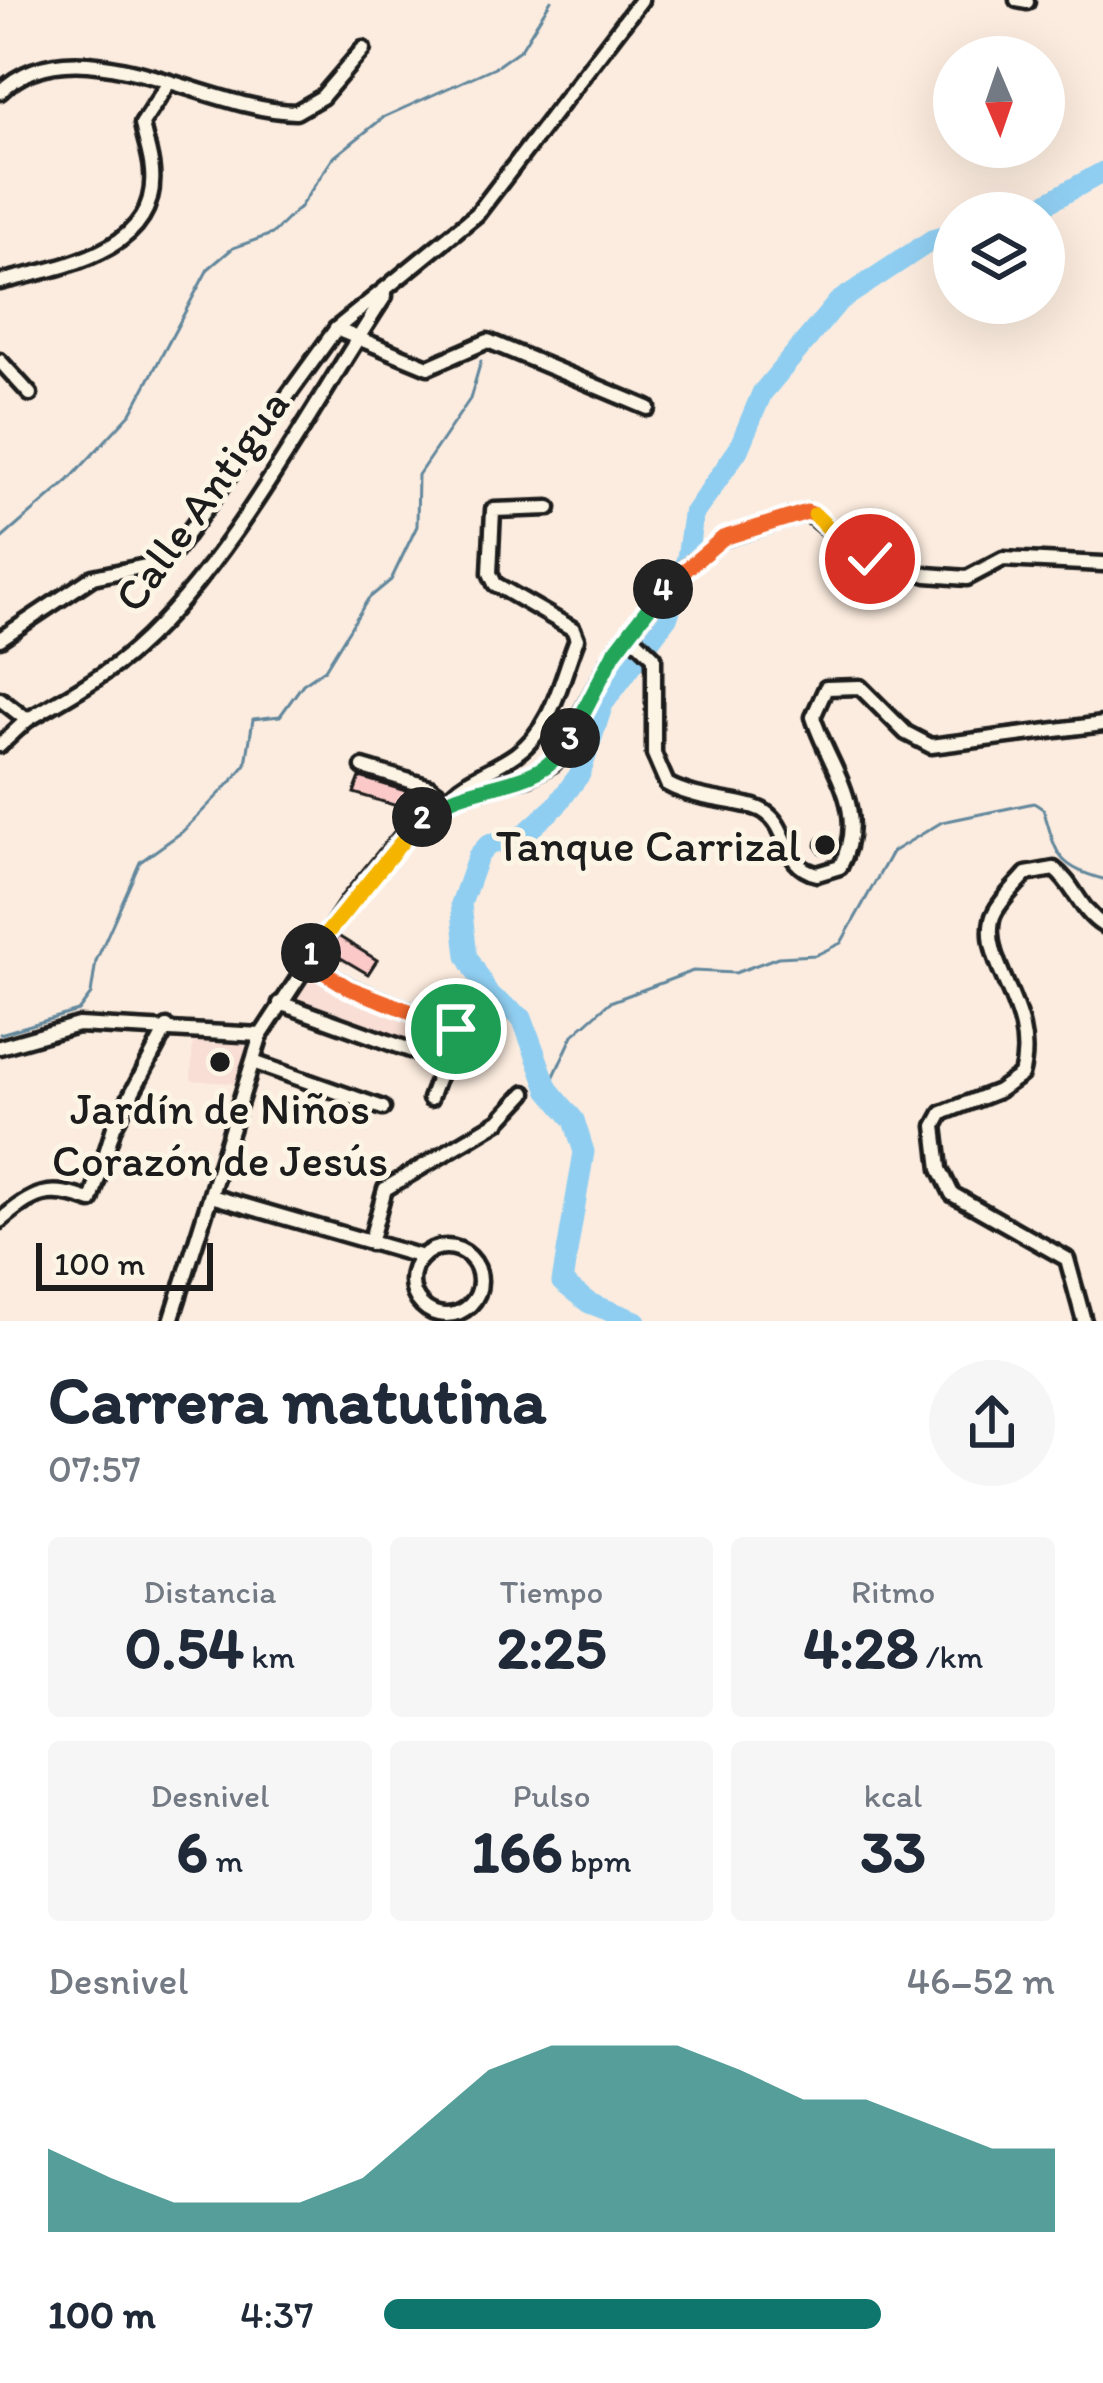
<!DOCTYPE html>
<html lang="es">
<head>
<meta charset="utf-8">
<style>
  body { margin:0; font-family:Itim,sans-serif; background:#f6f6f7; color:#1f2937; height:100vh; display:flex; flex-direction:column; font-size:45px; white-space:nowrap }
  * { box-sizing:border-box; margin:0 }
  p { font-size:39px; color:#747a83 }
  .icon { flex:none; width:66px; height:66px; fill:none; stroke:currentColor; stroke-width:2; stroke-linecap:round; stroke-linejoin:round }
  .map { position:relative; height:1321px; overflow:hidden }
  .side { display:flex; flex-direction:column; background:#fff; flex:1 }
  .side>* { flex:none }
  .needle { width:78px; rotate:178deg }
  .fabs { position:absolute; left:933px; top:36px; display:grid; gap:24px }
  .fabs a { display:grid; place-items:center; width:132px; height:132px; border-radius:50%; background:#fff; box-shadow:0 12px 48px #0002; font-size:60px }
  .scale { position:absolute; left:36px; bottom:30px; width:177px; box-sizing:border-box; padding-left:12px; border:6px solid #1c1c1c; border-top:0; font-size:33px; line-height:42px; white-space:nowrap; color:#1c1c1c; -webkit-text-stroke:9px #fcf5e5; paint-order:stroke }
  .pin { position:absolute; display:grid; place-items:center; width:102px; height:102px; color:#fff; margin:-51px; border:6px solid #fff; border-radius:50%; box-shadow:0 3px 12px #0007 }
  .km { position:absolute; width:60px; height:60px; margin:-30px; border-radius:50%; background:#222; color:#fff; font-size:33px; line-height:60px; text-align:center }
  .round { display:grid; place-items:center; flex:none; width:126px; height:126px; border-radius:63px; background:#f6f6f7 }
  .summary { display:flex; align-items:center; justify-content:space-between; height:204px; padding:0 48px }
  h1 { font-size:66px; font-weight:800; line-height:90px }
  .figures { display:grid; grid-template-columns:repeat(3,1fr); gap:18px; height:204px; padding:12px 48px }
  .figures div { display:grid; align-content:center; border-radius:12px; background:#f6f6f7; text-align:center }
  .figures b { font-size:60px; font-weight:800 }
  .figures small { font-size:33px; font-weight:400 }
  .figures p { font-size:33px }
  .chart { height:336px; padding:24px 48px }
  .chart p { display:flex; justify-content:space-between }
  .chart svg { width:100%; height:216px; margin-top:12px; fill:#0f766e; opacity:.7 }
  ul { padding:0 48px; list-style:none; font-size:39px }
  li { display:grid; grid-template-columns:192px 144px 1fr; align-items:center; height:90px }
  li i { height:30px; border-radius:15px; background:#0f766e }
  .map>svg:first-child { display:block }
  .built { fill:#f8ded4 }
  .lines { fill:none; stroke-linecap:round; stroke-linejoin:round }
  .stream { stroke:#62879c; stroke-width:3 }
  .river { stroke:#90cef1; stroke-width:21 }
  .building { fill:#fbcac8; stroke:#1c1c1c; stroke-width:3 }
  .minor-casing { stroke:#1c1c1c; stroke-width:21 }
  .minor { stroke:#fcf5e5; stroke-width:12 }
  .split-1-casing { stroke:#fff; stroke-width:24 }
  .split-2-casing { stroke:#fff; stroke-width:24 }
  .split-3-casing { stroke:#fff; stroke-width:24 }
  .split-4-casing { stroke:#fff; stroke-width:24 }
  .split-5-casing { stroke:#fff; stroke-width:24 }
  .split-6-casing { stroke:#fff; stroke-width:24 }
  .split-1 { stroke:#f0652b; stroke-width:15 }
  .split-2 { stroke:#f5b400; stroke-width:15 }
  .split-3 { stroke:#22a559; stroke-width:15 }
  .split-4 { stroke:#22a559; stroke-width:15 }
  .split-5 { stroke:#f0652b; stroke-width:15 }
  .split-6 { stroke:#f5b400; stroke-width:15 }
  .poi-dot { fill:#1c1c1c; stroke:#fcf5e5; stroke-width:4.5 }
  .labels { text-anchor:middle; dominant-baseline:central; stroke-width:10; stroke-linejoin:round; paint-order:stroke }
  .street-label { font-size:45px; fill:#1c1c1c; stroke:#fcf5e5 }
  .poi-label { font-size:45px; fill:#1c1c1c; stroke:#fcf5e5; text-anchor:end }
</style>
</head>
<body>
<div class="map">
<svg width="1103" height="1321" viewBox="0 0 1103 1321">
  <rect width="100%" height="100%" fill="#fcecdf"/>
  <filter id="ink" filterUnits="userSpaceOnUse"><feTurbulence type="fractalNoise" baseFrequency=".00833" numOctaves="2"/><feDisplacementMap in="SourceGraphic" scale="24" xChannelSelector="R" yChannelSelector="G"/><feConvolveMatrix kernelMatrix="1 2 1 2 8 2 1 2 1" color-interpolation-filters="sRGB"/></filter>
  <g filter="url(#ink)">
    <g class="built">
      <path d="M310 967 451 1031 442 1058 292 1001Z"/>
      <path d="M193 1038 251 1043 244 1084 191 1080Z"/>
    </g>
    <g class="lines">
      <g class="stream">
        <path d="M0 540 68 481 131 413 208 269 233 248 272 234 300 207 333 158 384 117 497 66 521 49 551 0"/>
        <path d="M0 1034 78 1011 91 994 96 961 140 862 182 832 232 781 246 764 253 719 280 716 303 684 325 669 368 599 391 580 417 526 418 475 470 399 481 361"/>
        <path d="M548 1089 573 1035 610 1002 693 971 735 973 778 957 816 955 841 943 892 852 942 822 1034 803 1043 809C1057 851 1053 866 1103 879"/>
      </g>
      <g class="river">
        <path d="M1029 213 1103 172"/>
        <path d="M636 1321 589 1303 562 1282 584 1152 574 1120 548 1089 522 1018 489 995 467 956 461 904 478 856 489 844 520 838 556 806 580 774 603 704 668 616 687 558 693 515 738 450 762 393 838 302 932 240 954 234"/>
      </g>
    </g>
    <g class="building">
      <path d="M360 777 409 792 406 804 400 807 354 793Z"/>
      <circle cx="825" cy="845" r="9"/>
      <path d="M338 936 377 960 368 974 329 951Z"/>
    </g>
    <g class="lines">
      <g class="minor-casing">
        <g id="minor">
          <path d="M1017 0 1027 2"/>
          <path d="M0 92C75 18 205 111 296 112L322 97 363 49"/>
          <path d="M0 282C59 267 159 253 152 171 151 155 145 140 142 124L168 84"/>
          <path d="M336 329 428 367 488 341 648 408"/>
          <path d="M0 361 30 394"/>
          <path d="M629 633 654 657V754L667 784C699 802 748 800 765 812 791 829 781 866 817 874L840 867C870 809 830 770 813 717L826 688 860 687 906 733 931 746 1103 724"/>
          <path d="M0 639 93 577 160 563 172 555 336 329 477 214 641 0"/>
          <path d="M0 699 27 720 0 745"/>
          <path d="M27 720C64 698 103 678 135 649 231 563 313 405 385 296"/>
          <path d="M363 767 430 787 445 798"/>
          <path d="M452 794C472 775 494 770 516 754 553 728 561 679 577 639L573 629 495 584 490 573 493 510 549 508"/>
          <path d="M306 961 349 987 456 1029 430 1099"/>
          <path d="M280 1003 413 1051"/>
          <path d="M0 1047 78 1025 261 1035"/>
          <path d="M253 1062 383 1108"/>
          <path d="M211 1196 422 1257"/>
          <path d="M0 1221C34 1192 49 1185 91 1201L114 1127 167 1027"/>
          <path d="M370 1243 385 1189 499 1121 525 1093"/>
          <circle cx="446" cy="1281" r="34"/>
          <path d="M171 1321 261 1035 348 902 407 830 445 798 529 777 554 763 614 653 673 578 723 539 807 512 851 550 927 575 967 578 1003 559 1103 564"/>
          <path d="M1084 1321 1067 1259 952 1194 940 1169 935 1126 942 1113 998 1091 1021 1075C1039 1012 982 966 992 920 995 905 1016 886 1026 874L1054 869C1075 885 1080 911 1103 925"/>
        </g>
      </g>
      <use href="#minor" class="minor"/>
    </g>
  </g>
  <g class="lines" filter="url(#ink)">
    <g class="split-1-casing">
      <path id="split-1" d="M311 953 306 961 349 988 456 1029"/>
    </g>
    <g class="split-2-casing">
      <path id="split-2" d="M311 953 422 817"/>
    </g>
    <g class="split-3-casing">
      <path id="split-3" d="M422 817C474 774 539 797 570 738"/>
    </g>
    <g class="split-4-casing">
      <path id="split-4" d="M570 738 614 653 663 589"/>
    </g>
    <g class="split-5-casing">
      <path id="split-5" d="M663 589 723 538 807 512 815 515"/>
    </g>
    <g class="split-6-casing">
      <path id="split-6" d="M815 515 851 550 870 559"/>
    </g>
    <use href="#split-1" class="split-1"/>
    <use href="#split-2" class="split-2"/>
    <use href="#split-3" class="split-3"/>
    <use href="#split-4" class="split-4"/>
    <use href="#split-5" class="split-5"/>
    <use href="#split-6" class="split-6"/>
  </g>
  <g class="poi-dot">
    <circle cx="825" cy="845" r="12"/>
    <circle cx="220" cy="1062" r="12"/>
  </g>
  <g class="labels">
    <g class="street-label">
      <text transform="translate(201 500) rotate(-54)">Calle Antigua</text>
    </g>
    <g class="poi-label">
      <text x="801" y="845">Tanque Carrizal</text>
      <text x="220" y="1108" text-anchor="middle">Jardín de Niños<tspan x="220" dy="52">Corazón de Jesús</tspan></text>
    </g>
  </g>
</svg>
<div class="fabs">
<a><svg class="needle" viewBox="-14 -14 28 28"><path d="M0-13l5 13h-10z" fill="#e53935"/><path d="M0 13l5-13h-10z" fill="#747a83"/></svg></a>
<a><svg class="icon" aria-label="layers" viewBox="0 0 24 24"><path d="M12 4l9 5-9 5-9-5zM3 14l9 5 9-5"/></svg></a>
</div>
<div class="scale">100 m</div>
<div class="pin" style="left:456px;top:1029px;background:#1e9e55"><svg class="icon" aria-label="arrive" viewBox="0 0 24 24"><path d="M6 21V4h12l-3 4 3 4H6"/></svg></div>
<div class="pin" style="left:870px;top:559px;background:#d93025"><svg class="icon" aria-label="check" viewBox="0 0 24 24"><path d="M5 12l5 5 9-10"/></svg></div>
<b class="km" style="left:311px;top:953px">1</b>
<b class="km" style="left:422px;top:817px">2</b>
<b class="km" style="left:570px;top:738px">3</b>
<b class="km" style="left:663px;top:589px">4</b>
</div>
<section class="side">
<div class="summary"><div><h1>Carrera matutina</h1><p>07:57</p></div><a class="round"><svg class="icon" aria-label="share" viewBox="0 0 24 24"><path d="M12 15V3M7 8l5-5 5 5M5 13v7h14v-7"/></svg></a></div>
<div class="figures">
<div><p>Distancia</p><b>0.54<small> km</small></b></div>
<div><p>Tiempo</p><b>2:25</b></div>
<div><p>Ritmo</p><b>4:28<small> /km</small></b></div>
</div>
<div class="figures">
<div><p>Desnivel</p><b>6<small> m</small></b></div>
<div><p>Pulso</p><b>166<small> bpm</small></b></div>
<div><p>kcal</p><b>33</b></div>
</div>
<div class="chart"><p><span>Desnivel</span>46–52 m</p>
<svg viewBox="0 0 160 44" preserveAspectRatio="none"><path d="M0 44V27L10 33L20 38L30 38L40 38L50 33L60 22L70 11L80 6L90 6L100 6L110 11L120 17L130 17L140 22L150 27L160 27V44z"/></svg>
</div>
<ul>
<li><b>100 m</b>4:37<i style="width:74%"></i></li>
</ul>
</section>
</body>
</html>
